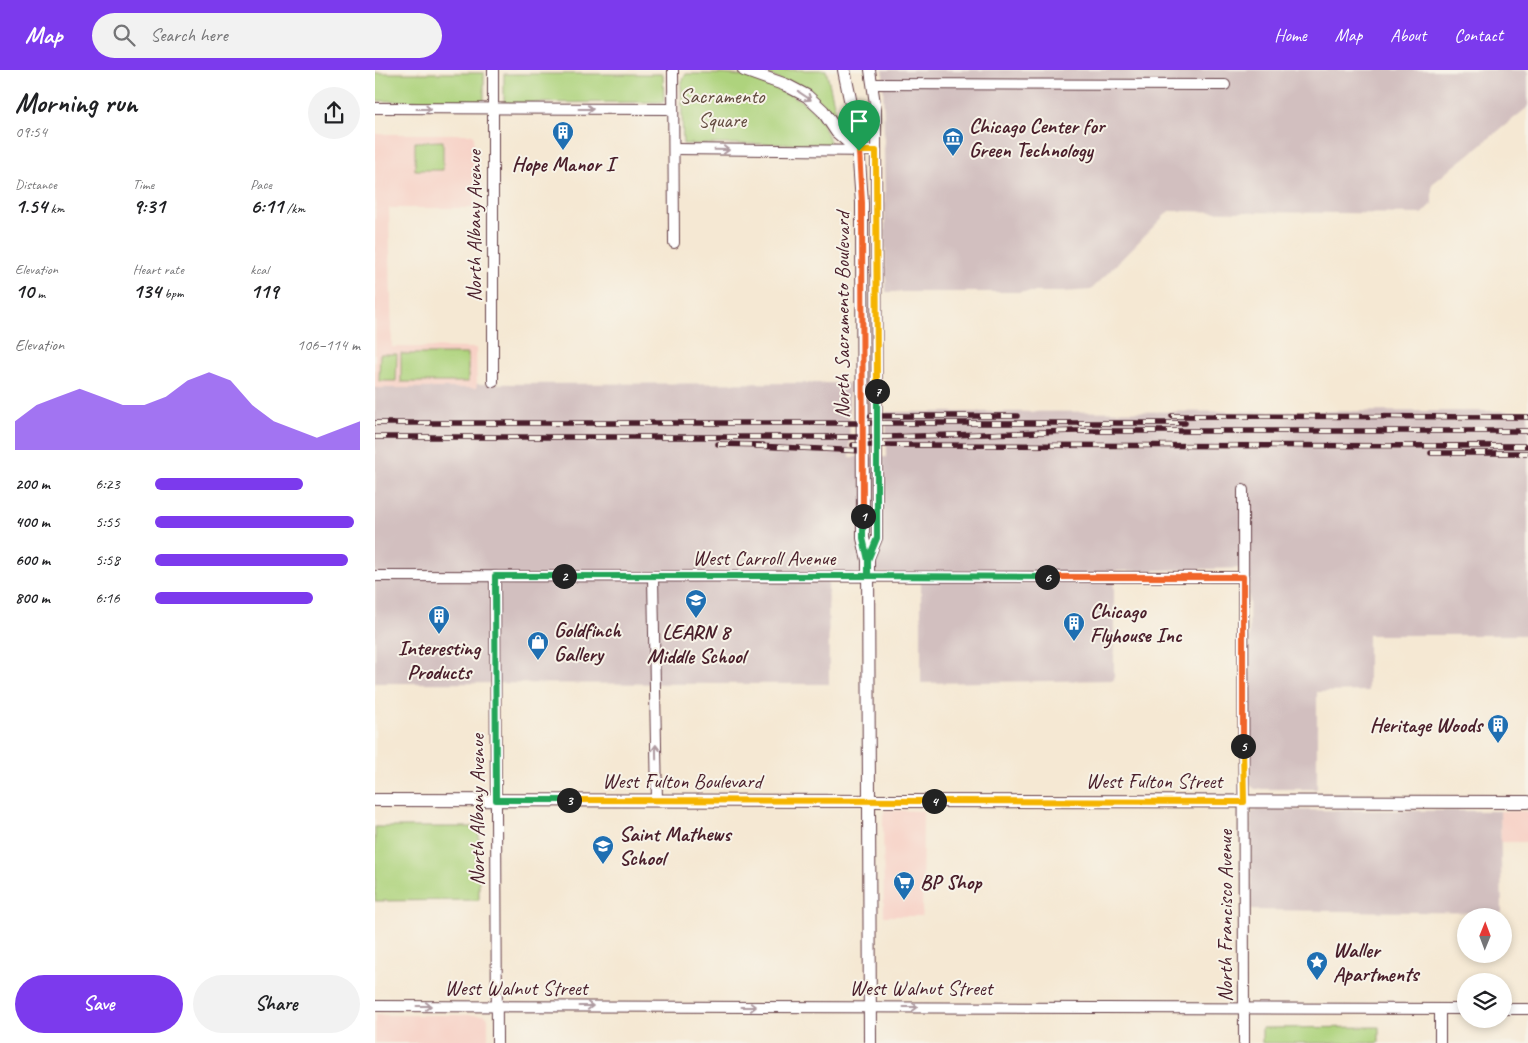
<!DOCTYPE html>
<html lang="en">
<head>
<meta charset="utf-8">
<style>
  body { margin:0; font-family:Caveat,sans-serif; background:#f2f2f2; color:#202124; height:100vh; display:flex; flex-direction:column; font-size:19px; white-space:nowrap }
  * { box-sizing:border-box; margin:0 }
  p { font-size:16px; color:#757577 }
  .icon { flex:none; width:28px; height:28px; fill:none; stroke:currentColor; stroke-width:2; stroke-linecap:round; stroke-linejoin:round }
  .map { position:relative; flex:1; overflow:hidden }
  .details { display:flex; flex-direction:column; background:#fff; width:375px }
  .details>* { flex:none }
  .needle { width:32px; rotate:1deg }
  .controls { position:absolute; left:1082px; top:838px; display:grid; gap:10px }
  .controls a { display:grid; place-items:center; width:55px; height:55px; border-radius:50%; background:#fff; box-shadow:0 2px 8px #0003; font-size:25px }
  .pin { position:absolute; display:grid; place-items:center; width:42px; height:42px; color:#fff; margin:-51px -21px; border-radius:50% 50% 50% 0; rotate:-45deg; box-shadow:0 0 5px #0007 }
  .pin .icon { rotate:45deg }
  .km { position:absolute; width:25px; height:25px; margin:-12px; border-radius:50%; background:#222; color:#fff; font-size:14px; line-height:25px; text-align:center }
  .round { display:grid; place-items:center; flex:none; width:52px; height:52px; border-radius:26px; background:#f2f2f2 }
  .head { display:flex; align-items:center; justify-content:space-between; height:85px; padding:0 15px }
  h1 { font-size:28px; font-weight:800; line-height:38px }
  .stats { display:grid; grid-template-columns:repeat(3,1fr); gap:8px; height:85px; padding:5px 15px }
  .stats div { display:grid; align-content:center }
  .stats b { font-size:21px; font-weight:800 }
  .stats small { font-size:14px; font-weight:400 }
  .stats p { font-size:14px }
  .chart { height:140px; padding:10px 15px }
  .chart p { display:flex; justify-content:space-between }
  .chart svg { width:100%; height:90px; margin-top:5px; fill:#7c3aed; opacity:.7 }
  .cta { display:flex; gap:10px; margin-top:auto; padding:10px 15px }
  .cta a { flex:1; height:58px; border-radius:30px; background:#7c3aed; color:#fff; font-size:20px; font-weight:800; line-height:58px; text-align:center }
  .cta a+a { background:#f2f2f2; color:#202124 }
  ul { padding:0 15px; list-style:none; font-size:16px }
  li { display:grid; grid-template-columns:80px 60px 1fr; align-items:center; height:38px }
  li i { height:12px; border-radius:6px; background:#7c3aed }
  header { display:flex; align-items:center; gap:30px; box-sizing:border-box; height:70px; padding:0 25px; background:#7c3aed; color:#fff }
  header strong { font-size:24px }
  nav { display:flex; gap:28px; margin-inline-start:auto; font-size:18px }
  .search { width:350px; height:45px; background:#f2f2f2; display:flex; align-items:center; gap:12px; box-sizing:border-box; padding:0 18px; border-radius:28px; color:#757577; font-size:19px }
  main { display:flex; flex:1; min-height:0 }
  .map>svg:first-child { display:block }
  .built { fill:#f7d1c6 }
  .industrial { fill:#d2bfbf }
  .green { fill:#aed37d; stroke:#7c7954 }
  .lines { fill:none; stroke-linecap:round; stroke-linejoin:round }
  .minor-casing { stroke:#643d44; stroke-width:12 }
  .tertiary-casing { stroke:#643d44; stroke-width:14 }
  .minor { stroke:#fff; stroke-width:10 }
  .tertiary { stroke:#fff; stroke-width:12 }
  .rail-casing { stroke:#4a1f2b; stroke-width:5.5 }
  .rail { stroke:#f7f3e8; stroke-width:4; stroke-dasharray:11; stroke-linecap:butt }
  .oneway { stroke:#ae9aa0 }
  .split-1-casing { stroke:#fff; stroke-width:10 }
  .split-2-casing { stroke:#fff; stroke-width:10 }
  .split-3-casing { stroke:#fff; stroke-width:10 }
  .split-4-casing { stroke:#fff; stroke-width:10 }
  .split-5-casing { stroke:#fff; stroke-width:10 }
  .split-6-casing { stroke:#fff; stroke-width:10 }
  .split-7-casing { stroke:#fff; stroke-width:10 }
  .split-8-casing { stroke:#fff; stroke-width:10 }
  .split-1 { stroke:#f0652b; stroke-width:6 }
  .split-2 { stroke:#22a559; stroke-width:6 }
  .split-3 { stroke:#22a559; stroke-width:6 }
  .split-4 { stroke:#f5b400; stroke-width:6 }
  .split-5 { stroke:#f5b400; stroke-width:6 }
  .split-6 { stroke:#f0652b; stroke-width:6 }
  .split-7 { stroke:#22a559; stroke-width:6 }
  .split-8 { stroke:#f5b400; stroke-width:6 }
  .labels { text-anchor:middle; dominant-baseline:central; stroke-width:4; stroke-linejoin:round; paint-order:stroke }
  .park-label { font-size:21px; fill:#634c40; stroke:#f7f3e8 }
  .poi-label { font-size:21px; font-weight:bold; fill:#4a1f2b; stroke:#f7f3e8; text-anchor:start }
  .street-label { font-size:21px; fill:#4a1f2b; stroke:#f7f3e8 }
</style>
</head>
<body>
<header>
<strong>Map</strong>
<div class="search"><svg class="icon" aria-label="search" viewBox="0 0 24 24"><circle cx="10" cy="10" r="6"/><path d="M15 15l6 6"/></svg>Search here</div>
<nav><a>Home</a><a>Map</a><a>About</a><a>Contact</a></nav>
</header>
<main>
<section class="details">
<div class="head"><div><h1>Morning run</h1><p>09:54</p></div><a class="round"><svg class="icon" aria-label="share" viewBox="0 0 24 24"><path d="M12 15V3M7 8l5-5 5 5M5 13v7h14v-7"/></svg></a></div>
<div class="stats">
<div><p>Distance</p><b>1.54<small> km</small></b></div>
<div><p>Time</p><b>9:31</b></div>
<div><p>Pace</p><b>6:11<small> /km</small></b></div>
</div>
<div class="stats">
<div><p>Elevation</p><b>10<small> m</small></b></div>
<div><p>Heart rate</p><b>134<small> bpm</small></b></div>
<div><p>kcal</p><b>119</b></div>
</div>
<div class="chart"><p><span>Elevation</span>106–114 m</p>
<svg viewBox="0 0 160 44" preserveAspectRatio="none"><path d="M0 44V30L10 22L20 18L30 14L40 18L50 22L60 22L70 18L80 10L90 6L100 10L110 22L120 30L130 34L140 38L150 34L160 30V44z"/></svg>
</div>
<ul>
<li><b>200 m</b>6:23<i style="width:72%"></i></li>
<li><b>400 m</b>5:55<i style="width:97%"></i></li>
<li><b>600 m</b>5:58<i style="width:94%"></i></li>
<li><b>800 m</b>6:16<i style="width:77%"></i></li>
</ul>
<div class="cta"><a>Save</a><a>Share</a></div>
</section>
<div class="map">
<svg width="1153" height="973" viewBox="0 0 1153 973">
  <rect width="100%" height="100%" fill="#f7f3e8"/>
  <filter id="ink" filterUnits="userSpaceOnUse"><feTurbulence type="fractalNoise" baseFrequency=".02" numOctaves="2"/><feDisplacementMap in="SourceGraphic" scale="10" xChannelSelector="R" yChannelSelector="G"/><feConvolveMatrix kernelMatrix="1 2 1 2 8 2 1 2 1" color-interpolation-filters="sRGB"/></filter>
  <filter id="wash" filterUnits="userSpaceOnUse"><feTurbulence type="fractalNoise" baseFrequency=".0096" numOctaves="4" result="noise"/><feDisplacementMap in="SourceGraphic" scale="20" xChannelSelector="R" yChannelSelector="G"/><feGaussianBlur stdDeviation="1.12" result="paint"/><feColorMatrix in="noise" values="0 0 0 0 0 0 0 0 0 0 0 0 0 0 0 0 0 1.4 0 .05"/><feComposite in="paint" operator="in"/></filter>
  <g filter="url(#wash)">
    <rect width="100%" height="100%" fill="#f5e8d3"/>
    <g class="built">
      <path d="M0 64H99V138H14L17 277 101 278 102 318H0Z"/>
      <path d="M510 740 548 741 547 846H509L508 745Z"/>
      <path d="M1125 741H1153V772H1126Z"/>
      <path d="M0 945H110L113 948V973H0Z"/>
    </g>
    <g class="industrial">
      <path d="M508 0H1153V37L1057 114V134L1047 144 794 141 716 220 687 222H511Z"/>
      <path d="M474 313 475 387H512L511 342 1153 341V565H993V621L942 622V719H880L875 715 874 498 739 501V610L546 613V504L453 503 454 614 0 613V318H101L102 314Z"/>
      <path d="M879 740 1125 741 1127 843 876 840V744Z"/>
    </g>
    <g class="green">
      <path d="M385 0H451L462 46 445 31Z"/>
      <rect x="0" y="3" width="109" height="28"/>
      <path d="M129 4H288L289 32 129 33Z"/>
      <path d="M311 4C332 4 355 3 376 8 398 13 432 30 445 49 450 57 453 66 456 74H308L306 14Z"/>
      <path d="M68 71V100H40V72Z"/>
      <path d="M5 284H22L21 311H4Z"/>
      <rect x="26" y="284" width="67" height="28"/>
      <path d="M0 757H104V830L0 831Z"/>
      <path d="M1004 957V973H887V958Z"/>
    </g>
  </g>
  <g filter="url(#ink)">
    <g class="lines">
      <g class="minor-casing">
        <g id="minor">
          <path d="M118 0V312"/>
          <path d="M298 0 299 173"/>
          <path d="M498 14 850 15"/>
          <path d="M0 38 298 39"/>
          <path d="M299 79 501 81"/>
          <path d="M868 420 869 973"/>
          <path d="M493 490 502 468 501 40 495 0"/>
          <path d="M0 506 868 507"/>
          <path d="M120 506 122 973"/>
          <path d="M278 507 282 731"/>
          <path d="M0 936 1091 939"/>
          <path d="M1065 939V973"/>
          <path d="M1129 939H1153"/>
        </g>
      </g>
      <g class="tertiary-casing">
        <g id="tertiary">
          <path d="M369 0 411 15 432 26 448 41 462 62 484 81"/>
          <path d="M469 0 482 63 487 133 488 468 493 490 495 973"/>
          <path d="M0 730 1153 732"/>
        </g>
      </g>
      <use href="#minor" class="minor"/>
      <use href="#tertiary" class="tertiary"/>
      <g class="rail-casing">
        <g id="rail">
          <path d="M495 346H642"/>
          <path d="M797 346 1153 347"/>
          <path d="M0 353H810"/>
          <path d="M0 367H512L701 361H1153"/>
          <path d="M343 374 388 375"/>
          <path d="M478 375 1153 376"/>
          <path d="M381 376 488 381"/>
          <path d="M1056 383H1153"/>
        </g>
      </g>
      <use href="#rail" class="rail"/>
    </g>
    <defs><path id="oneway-shaft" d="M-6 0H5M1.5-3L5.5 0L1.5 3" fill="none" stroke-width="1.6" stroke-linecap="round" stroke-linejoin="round" transform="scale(1.25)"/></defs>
    <g class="oneway">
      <use href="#oneway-shaft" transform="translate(430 26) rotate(34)"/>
      <use href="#oneway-shaft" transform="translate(49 39)"/>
      <use href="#oneway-shaft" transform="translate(211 39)"/>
      <use href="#oneway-shaft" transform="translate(347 80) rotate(1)"/>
      <use href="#oneway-shaft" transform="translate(281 682) rotate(-91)"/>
      <use href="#oneway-shaft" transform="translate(49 936)"/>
      <use href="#oneway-shaft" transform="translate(211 936)"/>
      <use href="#oneway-shaft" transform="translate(374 937)"/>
      <use href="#oneway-shaft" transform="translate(536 937)"/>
    </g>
  </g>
  <g class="lines" filter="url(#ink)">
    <g class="split-1-casing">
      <path id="split-1" d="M484 81 487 133 488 446"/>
    </g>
    <g class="split-2-casing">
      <path id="split-2" d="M189 506H493V490L488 468V446"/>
    </g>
    <g class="split-3-casing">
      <path id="split-3" d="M189 506H120L121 730H194"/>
    </g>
    <g class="split-4-casing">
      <path id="split-4" d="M194 730 559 731"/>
    </g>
    <g class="split-5-casing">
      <path id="split-5" d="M559 731 869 732 868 676"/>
    </g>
    <g class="split-6-casing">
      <path id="split-6" d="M672 507H868V676"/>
    </g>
    <g class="split-7-casing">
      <path id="split-7" d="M502 321V468L493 490V506L672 507"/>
    </g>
    <g class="split-8-casing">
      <path id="split-8" d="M484 81H501L502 321"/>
    </g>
    <use href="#split-1" class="split-1"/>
    <use href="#split-2" class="split-2"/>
    <use href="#split-3" class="split-3"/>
    <use href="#split-4" class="split-4"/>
    <use href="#split-5" class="split-5"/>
    <use href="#split-6" class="split-6"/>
    <use href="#split-7" class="split-7"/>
    <use href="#split-8" class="split-8"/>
  </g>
  <defs>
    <g id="building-pin" transform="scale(1.125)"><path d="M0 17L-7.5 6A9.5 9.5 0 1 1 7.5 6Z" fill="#1f6fb2" stroke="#f7f3e8"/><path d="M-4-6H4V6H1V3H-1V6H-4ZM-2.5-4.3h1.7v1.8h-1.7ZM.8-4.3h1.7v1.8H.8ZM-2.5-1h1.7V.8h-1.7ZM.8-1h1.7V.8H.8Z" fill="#fff"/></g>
    <g id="museum-pin" transform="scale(1.125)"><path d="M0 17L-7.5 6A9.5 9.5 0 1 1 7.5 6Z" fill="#1f6fb2" stroke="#f7f3e8"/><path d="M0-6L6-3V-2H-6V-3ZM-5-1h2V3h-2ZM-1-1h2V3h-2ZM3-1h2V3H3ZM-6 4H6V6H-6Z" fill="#fff"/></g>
    <g id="school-pin" transform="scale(1.125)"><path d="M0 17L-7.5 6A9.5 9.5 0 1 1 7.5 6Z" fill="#1f6fb2" stroke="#f7f3e8"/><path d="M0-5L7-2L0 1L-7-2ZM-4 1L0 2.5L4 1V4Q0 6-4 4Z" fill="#fff"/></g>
    <g id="shop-pin" transform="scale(1.125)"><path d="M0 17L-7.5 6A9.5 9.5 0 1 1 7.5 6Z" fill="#1f6fb2" stroke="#f7f3e8"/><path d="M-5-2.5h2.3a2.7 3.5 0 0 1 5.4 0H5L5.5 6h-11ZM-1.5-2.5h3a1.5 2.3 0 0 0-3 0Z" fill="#fff"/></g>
    <g id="supermarket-pin" transform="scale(1.125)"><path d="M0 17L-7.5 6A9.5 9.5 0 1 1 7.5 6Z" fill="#1f6fb2" stroke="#f7f3e8"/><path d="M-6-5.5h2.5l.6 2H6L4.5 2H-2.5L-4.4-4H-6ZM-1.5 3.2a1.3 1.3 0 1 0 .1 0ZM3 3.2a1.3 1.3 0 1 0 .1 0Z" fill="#fff"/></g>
    <g id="sight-pin" transform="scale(1.125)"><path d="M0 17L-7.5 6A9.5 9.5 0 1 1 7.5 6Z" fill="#1f6fb2" stroke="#f7f3e8"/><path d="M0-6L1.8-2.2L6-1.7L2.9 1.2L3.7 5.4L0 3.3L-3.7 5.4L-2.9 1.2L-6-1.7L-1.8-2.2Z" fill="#fff"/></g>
  </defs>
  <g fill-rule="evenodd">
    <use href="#building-pin" x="188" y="62"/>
    <use href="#museum-pin" x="578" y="68"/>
    <use href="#school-pin" x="321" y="530"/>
    <use href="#building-pin" x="64" y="546"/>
    <use href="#building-pin" x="699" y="553"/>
    <use href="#shop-pin" x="163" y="572"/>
    <use href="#building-pin" x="1123" y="655"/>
    <use href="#school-pin" x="228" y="776"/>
    <use href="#supermarket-pin" x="529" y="812"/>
    <use href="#sight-pin" x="942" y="892"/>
  </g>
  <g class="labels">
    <g class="park-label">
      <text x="347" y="26">Sacramento<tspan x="347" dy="24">Square</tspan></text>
    </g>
    <g class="poi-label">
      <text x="594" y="56">Chicago Center for<tspan x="594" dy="24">Green Technology</tspan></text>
      <text x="188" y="94" text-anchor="middle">Hope Manor I</text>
      <text x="715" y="541">Chicago<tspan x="715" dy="24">Flyhouse Inc</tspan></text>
      <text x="179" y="560">Goldfinch<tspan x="179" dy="24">Gallery</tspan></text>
      <text x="321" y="562" text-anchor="middle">LEARN 8<tspan x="321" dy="24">Middle School</tspan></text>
      <text x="64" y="578" text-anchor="middle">Interesting<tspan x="64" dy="24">Products</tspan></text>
      <text x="1107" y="655" text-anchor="end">Heritage Woods</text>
      <text x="244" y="764">Saint Mathews<tspan x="244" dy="24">School</tspan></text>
      <text x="545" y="812">BP Shop</text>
      <text x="958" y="880">Waller<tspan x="958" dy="24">Apartments</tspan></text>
    </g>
    <g class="street-label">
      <text transform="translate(99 156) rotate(-90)">North Albany Avenue</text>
      <text transform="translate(467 245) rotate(-90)">North Sacramento Boulevard</text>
      <text x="389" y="488">West Carroll Avenue</text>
      <text x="307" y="711">West Fulton Boulevard</text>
      <text x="779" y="711">West Fulton Street</text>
      <text transform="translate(102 740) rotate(-90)">North Albany Avenue</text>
      <text transform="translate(850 846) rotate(-90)">North Francisco Avenue</text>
      <text x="141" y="918">West Walnut Street</text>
      <text x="546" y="918">West Walnut Street</text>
    </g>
  </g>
</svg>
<div class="controls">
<a><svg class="needle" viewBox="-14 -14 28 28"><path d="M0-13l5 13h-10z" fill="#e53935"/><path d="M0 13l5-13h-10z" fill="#757577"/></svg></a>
<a><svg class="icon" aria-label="layers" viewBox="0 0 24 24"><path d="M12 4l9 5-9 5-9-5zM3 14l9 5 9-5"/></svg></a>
</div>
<div class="pin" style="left:484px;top:81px;background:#1e9e55"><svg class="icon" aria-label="arrive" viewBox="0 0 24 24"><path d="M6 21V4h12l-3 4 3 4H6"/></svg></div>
<b class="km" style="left:488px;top:446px">1</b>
<b class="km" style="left:189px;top:506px">2</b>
<b class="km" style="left:194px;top:730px">3</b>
<b class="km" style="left:559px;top:731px">4</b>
<b class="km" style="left:868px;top:676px">5</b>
<b class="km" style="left:672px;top:507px">6</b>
<b class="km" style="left:502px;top:321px">7</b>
</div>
</main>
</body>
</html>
